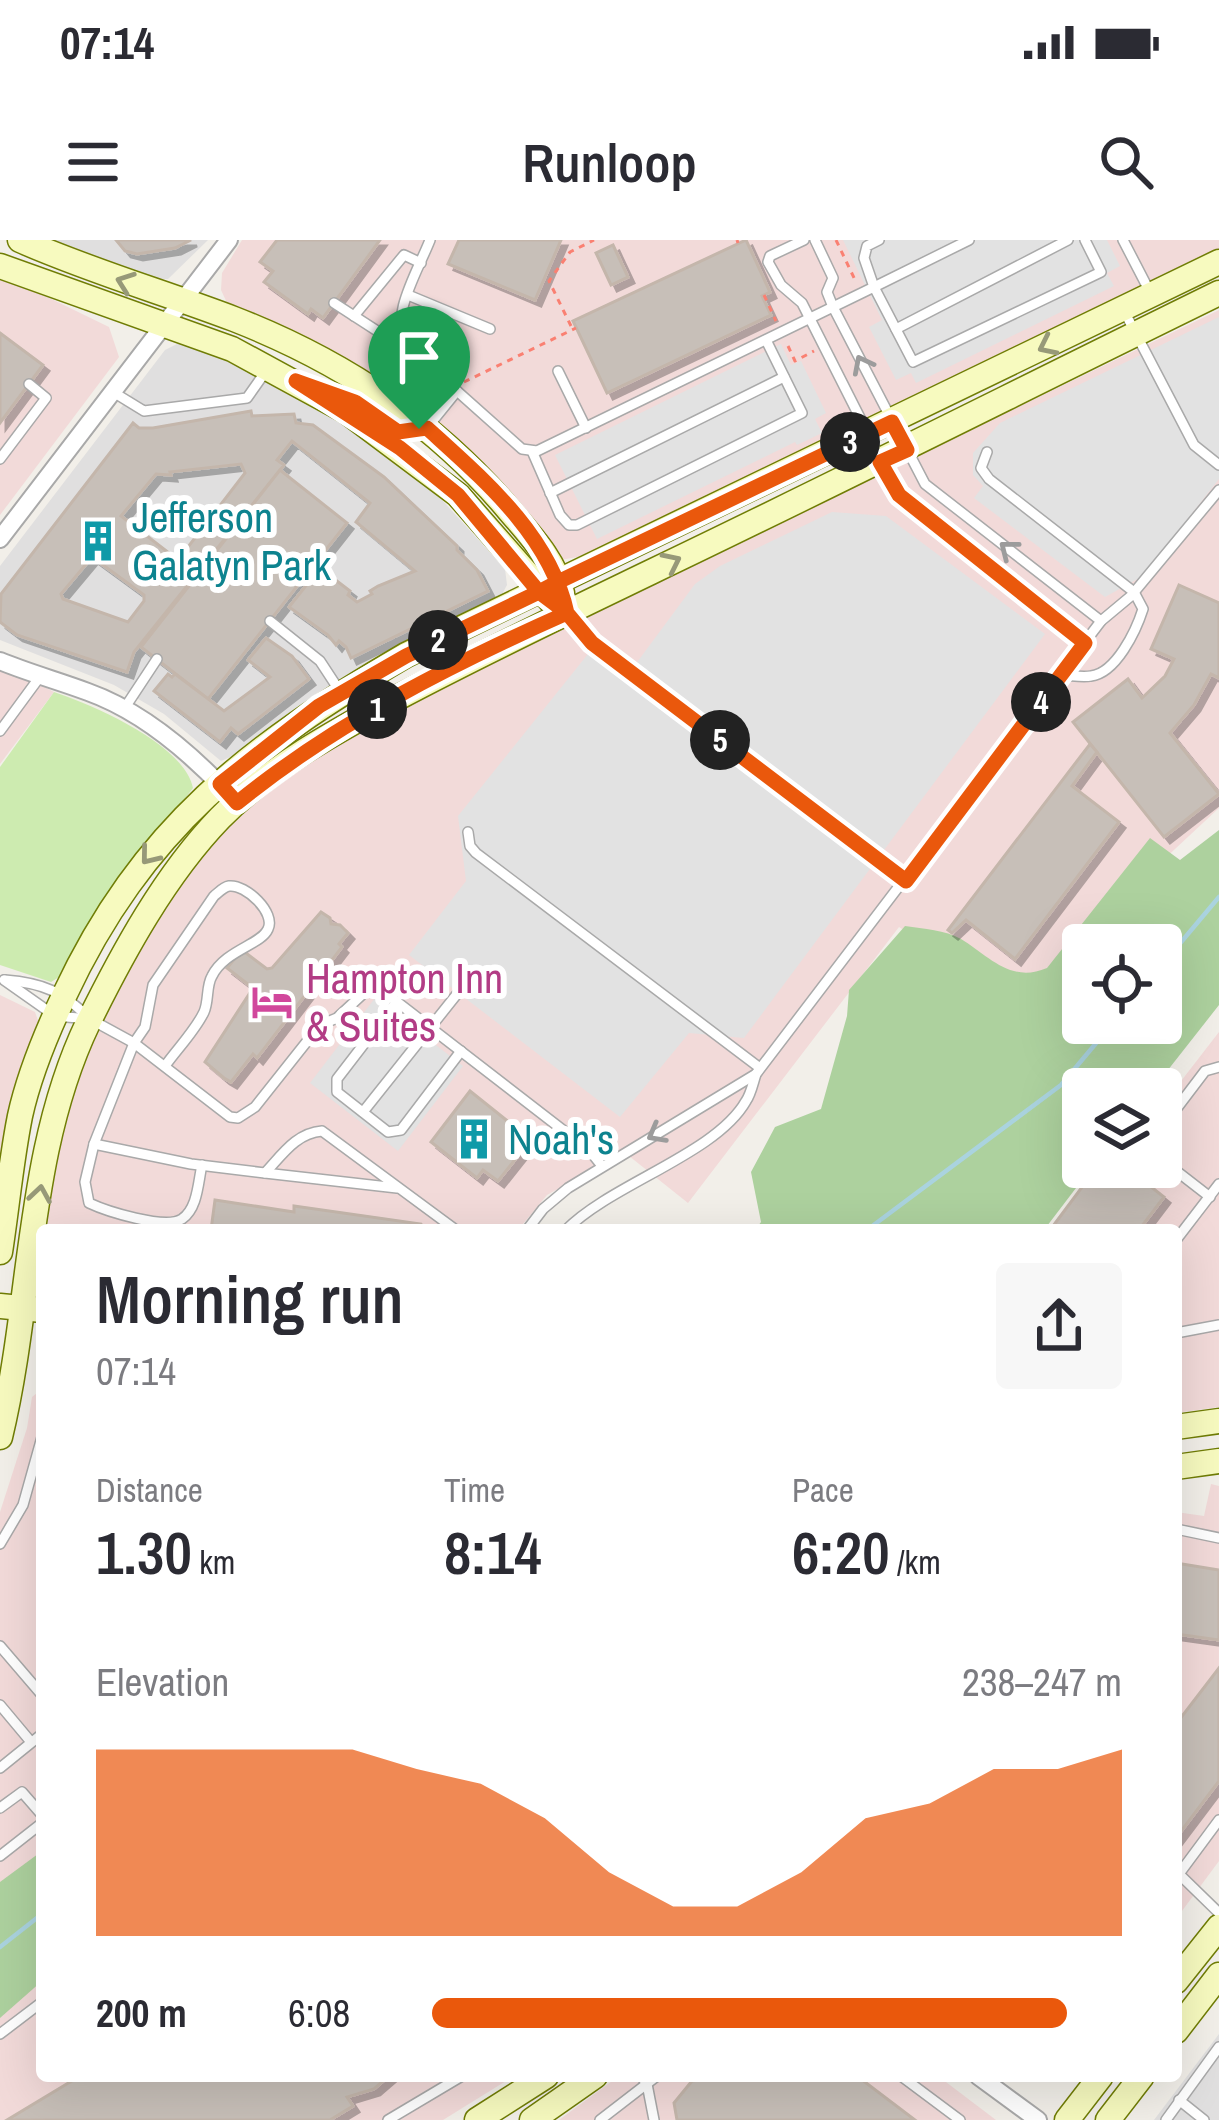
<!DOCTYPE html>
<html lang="en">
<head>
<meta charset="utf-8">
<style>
  body { margin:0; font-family:"Archivo Narrow",sans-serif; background:#f7f7f7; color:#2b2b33; height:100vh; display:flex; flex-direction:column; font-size:45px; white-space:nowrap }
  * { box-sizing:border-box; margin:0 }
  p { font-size:39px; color:#7c7c81 }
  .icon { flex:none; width:66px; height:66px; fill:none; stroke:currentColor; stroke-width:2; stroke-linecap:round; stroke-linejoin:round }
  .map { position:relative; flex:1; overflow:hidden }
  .side { position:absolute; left:36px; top:984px; width:1146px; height:858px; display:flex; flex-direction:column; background:#fff; border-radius:12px; box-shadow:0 12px 48px #0002 }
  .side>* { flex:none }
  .controls { position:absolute; left:1062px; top:684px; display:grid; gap:24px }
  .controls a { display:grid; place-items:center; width:120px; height:120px; border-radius:12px; background:#fff; box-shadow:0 12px 48px #0002; font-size:60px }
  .pin { position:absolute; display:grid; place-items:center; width:102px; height:102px; color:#fff; margin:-123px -51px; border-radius:50% 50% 50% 0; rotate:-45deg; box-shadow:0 0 12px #0007 }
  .pin .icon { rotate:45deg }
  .km { position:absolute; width:60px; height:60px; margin:-30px; border-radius:50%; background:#222; color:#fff; font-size:33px; line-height:60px; text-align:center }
  .round { display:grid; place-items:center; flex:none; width:126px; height:126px; border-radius:12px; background:#f7f7f7 }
  .overview { display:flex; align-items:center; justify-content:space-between; height:204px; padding:0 60px }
  h1 { font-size:66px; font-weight:600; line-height:90px }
  .stats { display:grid; grid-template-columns:repeat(3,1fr); gap:18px; height:204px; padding:12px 60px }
  .stats div { display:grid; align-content:center }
  .stats b { font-size:60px; font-weight:600 }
  .stats small { font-size:33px; font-weight:400 }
  .stats p { font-size:33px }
  .chart { height:336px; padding:24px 60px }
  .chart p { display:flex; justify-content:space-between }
  .chart svg { width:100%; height:216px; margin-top:12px; fill:#ea580c; opacity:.7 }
  ul { padding:0 60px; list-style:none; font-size:39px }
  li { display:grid; grid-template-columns:192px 144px 1fr; align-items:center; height:90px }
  li i { height:30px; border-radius:15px; background:#ea580c }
  .status { display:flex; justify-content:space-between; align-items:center; height:84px; padding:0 60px; background:#fff; direction:ltr }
  .status svg { height:33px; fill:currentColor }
  header { display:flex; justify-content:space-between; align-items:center; height:156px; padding:0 60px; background:#fff; font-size:54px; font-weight:600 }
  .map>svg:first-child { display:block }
  .residential { fill:#e0dfdf }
  .commercial { fill:#f2dad9 }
  .grass { fill:#cdebb0 }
  .forest { fill:#add19e; fill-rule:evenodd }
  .parking { fill:#e2e2e2 }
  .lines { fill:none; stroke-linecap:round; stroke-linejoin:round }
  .stream { stroke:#aad3df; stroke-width:4.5 }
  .building { fill:#c7bfb8; stroke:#c4b6ab; stroke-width:3; fill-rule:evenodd; filter:url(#shadow) }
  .lane-casing { stroke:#a9a9a9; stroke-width:12 }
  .street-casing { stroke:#a9a9a9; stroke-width:20 }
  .secondary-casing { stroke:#707d05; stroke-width:27 }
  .path { stroke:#fa8072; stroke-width:3; stroke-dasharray:6 6; stroke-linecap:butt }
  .lane { stroke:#fff; stroke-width:9 }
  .street { stroke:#fff; stroke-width:16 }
  .secondary { stroke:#f7fabf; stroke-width:24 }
  .oneway { stroke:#979978 }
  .oneway2 { stroke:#9c9c9c }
  .route-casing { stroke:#fff; stroke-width:24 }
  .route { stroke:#ea580c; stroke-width:15 }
  .labels { text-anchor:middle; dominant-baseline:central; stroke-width:12; stroke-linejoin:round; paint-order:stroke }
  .culture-label { font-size:42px; fill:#0d838f; stroke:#fff; text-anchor:start }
  .hotel-label { font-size:42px; fill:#b23c85; stroke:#fff; text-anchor:start }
</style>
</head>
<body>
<div class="status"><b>07:14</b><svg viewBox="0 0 49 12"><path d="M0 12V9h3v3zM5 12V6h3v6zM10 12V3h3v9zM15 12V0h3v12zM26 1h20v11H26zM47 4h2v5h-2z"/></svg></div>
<header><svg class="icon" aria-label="menu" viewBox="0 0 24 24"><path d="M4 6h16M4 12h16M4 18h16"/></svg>Runloop<svg class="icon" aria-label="search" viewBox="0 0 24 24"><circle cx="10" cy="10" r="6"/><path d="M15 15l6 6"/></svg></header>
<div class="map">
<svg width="1219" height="1880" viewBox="0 0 1219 1880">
  <defs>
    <filter id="shadow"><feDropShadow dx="6" dy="6" stdDeviation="0" flood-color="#0004"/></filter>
  </defs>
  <rect width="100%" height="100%" fill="#f2efe9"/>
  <g class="residential">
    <path d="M53 0H208L168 39H146Z"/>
    <path d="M181 102 209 108 365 193 443 261 505 329 507 345 500 358 300 465 239 513 221 521 164 474 114 445 0 400V326L165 110Z"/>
    <path d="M1219 1794V1880H1154Z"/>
  </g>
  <g class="commercial">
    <path d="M242 0H1219V13L595 314 560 320 470 215 228 65 221 50 222 33Z"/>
    <path d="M0 34 109 87 119 117 0 275Z"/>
    <path d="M1219 70V568L1012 761 899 687 688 963 624 912 547 955 518 990H44L58 902 87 803 149 684 218 596 302 522 396 467Z"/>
    <path d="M0 423 54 452 0 524Z"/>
    <path d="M0 755 35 772 41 789 0 915Z"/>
    <path d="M1219 792V1167L1176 1173V990H1065L1114 927H1161V867Z"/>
    <path d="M42 1149V1836H514L443 1880H0V1272L27 1188 32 1157Z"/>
    <path d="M1211 1244 1219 1246V1621L1176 1679V1272L1204 1276Z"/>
    <path d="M619 1836H938L996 1880H559Z"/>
  </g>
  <path class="grass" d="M54 452C93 465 184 504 193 548L108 659 64 734 51 742 0 725V527Z"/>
  <g class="forest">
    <path d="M1219 590V765L1153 849H1083V927H1092L1044 990H755L761 982 751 932 775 887 821 869 847 776 849 750 905 686C924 689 945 690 961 699 988 715 1010 744 1047 728L1150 598 1180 620ZM1083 705H1161V783H1083Z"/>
    <path d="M42 1611V1741L0 1778V1642Z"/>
  </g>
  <g class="parking">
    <path d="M843 0H1107L1120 26 1107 33 1114 46 916 143 911 133 896 140 869 87 882 80Z"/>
    <path d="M1219 77V239L1143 336 1105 357 974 258 983 246 973 235V213L1000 183Z"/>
    <path d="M781 104 791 125 801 121 826 173 815 179 822 193 797 205 795 202 597 299 555 215Z"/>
    <path d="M832 272 886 276 1045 394 744 798 689 793 620 877 409 715 466 641 458 576 600 399 635 425 695 344 720 326Z"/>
    <path d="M375 758 463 826 398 911 310 843Z"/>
  </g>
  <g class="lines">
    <g class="stream">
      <path d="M1161 726 1219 657"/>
      <path d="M867 990 1061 845 1113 783"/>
      <path d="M0 1707 42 1674"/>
    </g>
  </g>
  <g class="building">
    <path d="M116 0H191L175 8 137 14 125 11Z"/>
    <path d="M277 0H380L323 78 311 69 308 74 264 42 273 31 260 22Z"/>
    <path d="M459 0H561L535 60 448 24Z"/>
    <path d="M746 0 770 52 762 56 771 75 607 153 573 81Z"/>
    <path d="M613 5 628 37 611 45 596 13Z"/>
    <path d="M0 93 43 125 0 183Z"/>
    <path d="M251 171 252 176 294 174 296 183 313 185 384 237 457 306V310L477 330 488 351 351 418 346 407 339 401 336 405 328 395 289 367 320 328 350 351 348 355 357 362 372 354 370 351 378 346 415 331 356 282 370 263 292 201 277 220 284 225 134 412 127 432 17 395 0 382 1 354 133 183 139 188H153ZM241 224 245 233 178 320 121 276 156 234 171 235 170 232ZM92 317 144 355V361L128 382 63 359 61 354Z"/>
    <path d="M280 230 347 283 208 459 141 407Z"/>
    <path d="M1179 345 1219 363V438L1211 434 1194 465 1170 493 1219 554 1164 597 1073 482 1128 439 1142 458 1165 436 1174 419 1151 409Z"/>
    <path d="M266 398 292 416 309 439 238 494 231 488 220 502 154 451 168 434 172 437 175 434 224 471 270 437 248 420Z"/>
    <path d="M1090 504 1097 512 1072 546 1119 582 1015 719 966 680 952 693 948 690Z"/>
    <path d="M321 672 330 678 331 684 340 685 348 693 339 704 342 707 257 818 253 814 231 842 224 838 205 822 253 748 227 728 242 710 267 729 272 728Z"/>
    <path d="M470 851 515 887 509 895 525 907 498 941 483 930 477 938 431 902Z"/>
    <path d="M1097 927H1126L1164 957 1139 990H1050Z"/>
    <path d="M215 960 294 972V966L421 984 423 989 211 990Z"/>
    <path d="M1176 1323 1219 1330V1400L1176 1394Z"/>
    <path d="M1219 1428V1541L1176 1598V1484Z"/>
    <path d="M80 1836H389L374 1849 347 1857 353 1866 330 1880H7Z"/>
    <path d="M725 1836H857L915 1880H677L674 1863 692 1841Z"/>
  </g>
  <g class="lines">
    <g class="lane-casing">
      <g id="lane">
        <path d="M804 0 770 16 768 22 781 45 802 63 899 255 1085 403"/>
        <path d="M815 0 833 38 827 52 833 67 925 244 1101 381"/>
        <path d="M969 0 874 47 913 122 1101 32 1085 0"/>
        <path d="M1123 0 1151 54"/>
        <path d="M408 55 490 89"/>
        <path d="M334 63 405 109"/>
        <path d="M1123 69 1194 205 1219 225"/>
        <path d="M354 76 404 15 421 23"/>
        <path d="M896 89 1068 0"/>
        <path d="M558 131 586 188"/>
        <path d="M457 151 522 209 537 211 874 47 864 18 867 6 879 0"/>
        <path d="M113 152 144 171 247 158 266 131"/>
        <path d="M427 188 457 151 405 109C390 74 417 33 430 0"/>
        <path d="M532 211 560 275 569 285H577L802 173 766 100"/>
        <path d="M987 212 981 228 989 239 1134 352 1143 369C1136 391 1116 433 1091 436 1082 438 1070 435 1061 435"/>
        <path d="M0 219 46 158 29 144"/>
        <path d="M550 253 784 137"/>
        <path d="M570 377 592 403 906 641"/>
        <path d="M270 381 320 421 341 453"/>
        <path d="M124 469 157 419"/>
        <path d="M0 491 39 438"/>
        <path d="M468 592 470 606 476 613 760 828"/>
        <path d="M4 740 55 776 90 779 134 803 230 877 238 878 255 867 320 785 337 778 366 751H383L590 911 602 926"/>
        <path d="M5 740C44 743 63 752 90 779"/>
        <path d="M397 761 337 839V852L388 892 401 890 461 811"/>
        <path d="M165 826C177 809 195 791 204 772 209 761 206 746 212 736 225 710 261 705 268 689 276 673 246 644 229 646 223 647 218 653 214 656L153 745 145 787 134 803 94 904 191 924 265 933C282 915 296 893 322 891L456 990"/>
        <path d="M363 872 461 749"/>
        <path d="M1161 889 1205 831 1219 827"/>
        <path d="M94 904 85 942 89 963C106 971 165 990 182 979 198 968 198 942 202 925"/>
        <path d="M1161 919 1210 957"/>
        <path d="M265 933 397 948"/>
        <path d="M527 990 543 969 568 948 756 834"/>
        <path d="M566 990C611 944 716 914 746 861 751 854 753 843 756 834L1101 381 1131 356 1219 250"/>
        <path d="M1176 1000 1219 944"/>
        <path d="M1176 1093 1219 1085"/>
        <path d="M1176 1289 1219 1298"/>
        <path d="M0 1304 23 1265 42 1197"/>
        <path d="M0 1406 42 1455"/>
        <path d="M0 1465 31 1502"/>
        <path d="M0 1528 42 1494"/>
        <path d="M0 1568 22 1552 42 1575"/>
        <path d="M0 1616 42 1583"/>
        <path d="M1179 1634 1219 1673"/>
        <path d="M1176 1638 1219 1580"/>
        <path d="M0 1794 42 1762"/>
        <path d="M641 1836 647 1844 654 1880"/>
        <path d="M901 1836 960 1880"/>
        <path d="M1179 1860 1204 1880"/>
        <path d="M388 1880 462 1836"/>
        <path d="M600 1880 657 1836"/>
        <path d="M1166 1880 1219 1807"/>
      </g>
    </g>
    <g class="street-casing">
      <g id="street">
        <path d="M0 299 229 0"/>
        <path d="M0 421C29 433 59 441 88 452 141 471 187 510 225 550"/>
        <path d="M978 1836 1038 1880"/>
      </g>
    </g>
    <g class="secondary-casing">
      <g id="secondary">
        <path d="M20 0C90 31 163 52 234 79 339 120 435 182 508 269 529 294 555 320 562 353"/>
        <path d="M0 26 232 109 346 171 458 255 551 361"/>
        <path d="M0 1012C7 967 11 921 20 876 29 835 46 794 64 756 142 588 250 506 406 415L1219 22"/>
        <path d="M0 1066 42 1070"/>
        <path d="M1176 1187 1219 1181"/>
        <path d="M0 1197C33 1060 26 912 88 783 123 712 165 635 220 578 271 526 336 491 399 457 482 413 566 373 651 332 841 241 1029 146 1219 53"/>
        <path d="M1176 1227 1219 1221"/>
        <path d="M1176 1741 1219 1687"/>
        <path d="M1176 1791 1219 1735"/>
        <path d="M477 1880 546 1836"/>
        <path d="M532 1880 595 1836"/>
        <path d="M1067 1880 1101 1836"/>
        <path d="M1108 1880 1142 1836"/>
      </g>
    </g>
    <g class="path">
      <path d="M737 0 738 3"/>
      <path d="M836 0 856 42"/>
      <path d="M764 55 776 81"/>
      <path d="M571 86 549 41 570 12 594 0"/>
      <path d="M788 106 795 121 814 111"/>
      <path d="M464 142 576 88"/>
    </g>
    <use href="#lane" class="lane"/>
    <use href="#street" class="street"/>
    <use href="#secondary" class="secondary"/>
  </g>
  <defs><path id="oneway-chevron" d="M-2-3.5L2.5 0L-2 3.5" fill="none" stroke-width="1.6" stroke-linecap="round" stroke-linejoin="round" transform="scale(3)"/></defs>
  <g class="oneway">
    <use href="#oneway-chevron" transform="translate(125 42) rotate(-160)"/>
    <use href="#oneway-chevron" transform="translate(1047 106) rotate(154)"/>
    <use href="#oneway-chevron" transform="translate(672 322) rotate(-26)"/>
    <use href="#oneway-chevron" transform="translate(149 616) rotate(129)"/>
    <use href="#oneway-chevron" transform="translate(40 954) rotate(-81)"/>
  </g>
  <g class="oneway2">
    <use href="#oneway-chevron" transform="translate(862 124) rotate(-117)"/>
    <use href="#oneway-chevron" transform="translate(1008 309) rotate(-142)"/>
    <use href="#oneway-chevron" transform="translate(656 894) rotate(151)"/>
  </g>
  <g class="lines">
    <g class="route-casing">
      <path id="route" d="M419 189 427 188C483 239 550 295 567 373 452 424 335 483 237 563L220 544 319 466 406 416 539 352 560 341 892 182 907 210 880 222 899 255 1085 403 906 641 592 403 567 373 539 352 458 255 400 208 296 141 355 162 398 192 419 189"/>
    </g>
    <use href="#route" class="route"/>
  </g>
  <defs>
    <g id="building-bare" transform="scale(3.24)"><path d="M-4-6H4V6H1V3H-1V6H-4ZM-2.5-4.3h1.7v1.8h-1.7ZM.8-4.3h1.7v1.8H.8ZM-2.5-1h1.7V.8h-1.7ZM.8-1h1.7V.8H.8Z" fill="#0f9aa8" stroke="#fff" stroke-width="2.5" paint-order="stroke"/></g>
    <g id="hotel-bare" transform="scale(3.24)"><path d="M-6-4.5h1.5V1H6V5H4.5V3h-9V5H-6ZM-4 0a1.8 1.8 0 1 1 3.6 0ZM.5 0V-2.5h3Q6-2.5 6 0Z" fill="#d1479c" stroke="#fff" stroke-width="2.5" paint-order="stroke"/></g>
  </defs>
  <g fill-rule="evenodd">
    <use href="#building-bare" x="98" y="301"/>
    <use href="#hotel-bare" x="272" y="762"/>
    <use href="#building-bare" x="474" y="899"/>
  </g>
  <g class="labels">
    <g class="culture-label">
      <text x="132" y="277">Jefferson<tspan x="132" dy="48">Galatyn Park</tspan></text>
      <text x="508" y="899">Noah's</text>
    </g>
    <g class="hotel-label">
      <text x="306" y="738">Hampton Inn<tspan x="306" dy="48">&amp; Suites</tspan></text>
    </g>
  </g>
</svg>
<div class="controls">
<a><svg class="icon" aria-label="locate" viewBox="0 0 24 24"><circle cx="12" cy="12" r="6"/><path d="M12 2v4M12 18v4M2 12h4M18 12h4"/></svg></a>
<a><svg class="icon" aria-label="layers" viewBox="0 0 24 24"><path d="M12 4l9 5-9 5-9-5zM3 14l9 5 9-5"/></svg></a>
</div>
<div class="pin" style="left:419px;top:189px;background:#1e9e55"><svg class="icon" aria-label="arrive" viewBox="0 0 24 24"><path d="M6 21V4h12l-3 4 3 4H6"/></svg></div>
<b class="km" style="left:377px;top:469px">1</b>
<b class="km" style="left:438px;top:400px">2</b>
<b class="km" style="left:850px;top:202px">3</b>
<b class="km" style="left:1041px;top:462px">4</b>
<b class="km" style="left:720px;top:500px">5</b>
<section class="side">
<div class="overview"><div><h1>Morning run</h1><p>07:14</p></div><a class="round"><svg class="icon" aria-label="share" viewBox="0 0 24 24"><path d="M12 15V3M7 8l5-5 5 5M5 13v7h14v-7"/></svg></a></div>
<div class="stats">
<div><p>Distance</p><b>1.30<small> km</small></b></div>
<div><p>Time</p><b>8:14</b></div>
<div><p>Pace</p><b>6:20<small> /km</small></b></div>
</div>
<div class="chart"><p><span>Elevation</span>238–247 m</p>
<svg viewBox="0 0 160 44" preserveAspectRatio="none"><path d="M0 44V6L10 6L20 6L30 6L40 6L50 10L60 13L70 20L80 31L90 38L100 38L110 31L120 20L130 17L140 10L150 10L160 6V44z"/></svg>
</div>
<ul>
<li><b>200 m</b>6:08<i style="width:92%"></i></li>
</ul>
</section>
</div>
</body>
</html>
